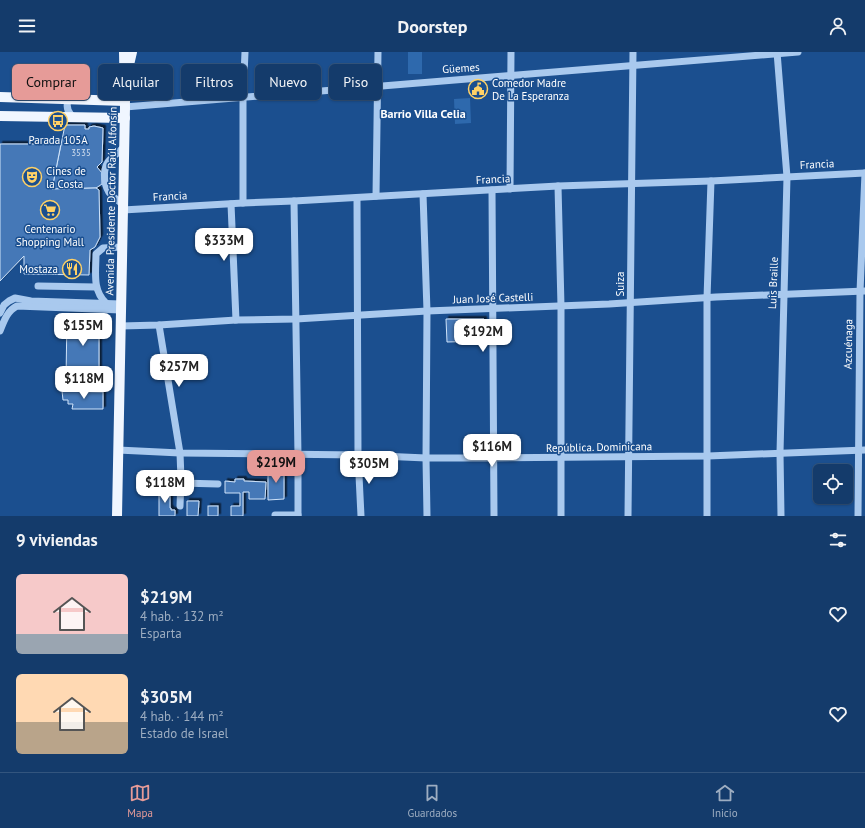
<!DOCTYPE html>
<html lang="es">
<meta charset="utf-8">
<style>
:root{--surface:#143b6b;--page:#214673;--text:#f1f3f6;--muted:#9dadc1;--line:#33557e;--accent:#e69b98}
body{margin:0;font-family:"PT Sans",sans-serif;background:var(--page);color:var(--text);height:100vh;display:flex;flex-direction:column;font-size:15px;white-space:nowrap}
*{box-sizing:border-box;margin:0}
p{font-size:13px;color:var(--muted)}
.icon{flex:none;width:22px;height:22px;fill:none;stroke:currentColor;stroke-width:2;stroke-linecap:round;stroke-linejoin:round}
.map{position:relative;height:464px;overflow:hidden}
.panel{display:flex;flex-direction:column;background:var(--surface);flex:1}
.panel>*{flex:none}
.top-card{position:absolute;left:12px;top:12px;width:400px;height:36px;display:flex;gap:8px}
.tools{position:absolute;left:813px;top:412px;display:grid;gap:8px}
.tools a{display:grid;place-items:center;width:40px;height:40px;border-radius:6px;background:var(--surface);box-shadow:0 1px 3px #0004,0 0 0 1px var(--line);font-size:20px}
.price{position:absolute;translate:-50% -34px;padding:0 9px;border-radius:8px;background:#fff;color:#222;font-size:13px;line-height:26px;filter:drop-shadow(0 1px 2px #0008)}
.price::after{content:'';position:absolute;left:50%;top:24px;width:12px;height:9px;margin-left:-6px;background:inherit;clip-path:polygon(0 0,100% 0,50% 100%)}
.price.active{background:var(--accent);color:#111}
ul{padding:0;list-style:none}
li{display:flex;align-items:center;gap:12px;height:100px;padding:0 16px}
li span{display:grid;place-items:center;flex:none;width:112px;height:80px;border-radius:6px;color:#555}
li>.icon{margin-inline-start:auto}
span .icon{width:48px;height:48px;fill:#fffc;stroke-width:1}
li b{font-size:17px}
h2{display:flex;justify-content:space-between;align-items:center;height:48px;padding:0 16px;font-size:17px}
.chip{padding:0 14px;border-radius:6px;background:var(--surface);box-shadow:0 1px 3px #0004,0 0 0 1px var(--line);font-size:14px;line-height:36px}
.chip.active{background:var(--accent);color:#111}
header{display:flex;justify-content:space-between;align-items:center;height:52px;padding:0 16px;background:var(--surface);font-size:18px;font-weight:800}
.tabs{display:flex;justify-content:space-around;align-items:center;height:56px;border-top:1px solid var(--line);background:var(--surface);font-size:11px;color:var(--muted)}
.tabs a{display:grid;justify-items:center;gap:2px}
.tabs .active{color:var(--accent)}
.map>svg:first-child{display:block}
.green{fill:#2e69ad}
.building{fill:#4478b7;stroke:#cfe3fa;filter:url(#shadow)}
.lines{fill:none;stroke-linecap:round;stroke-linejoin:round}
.minor{stroke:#a9c9ee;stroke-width:7}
.major{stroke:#f0f6ff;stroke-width:10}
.labels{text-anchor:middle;stroke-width:3;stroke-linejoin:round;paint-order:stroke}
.number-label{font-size:9px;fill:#d0dded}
.street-label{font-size:11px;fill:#fff;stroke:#1b4f8f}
.poi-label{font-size:11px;fill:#fff;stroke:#1b4f8f;text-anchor:start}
.neighbourhood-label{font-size:12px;font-weight:bold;fill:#fff;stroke:#1b4f8f}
</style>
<header><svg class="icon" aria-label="menu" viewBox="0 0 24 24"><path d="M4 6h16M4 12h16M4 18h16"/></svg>Doorstep<svg class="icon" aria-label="person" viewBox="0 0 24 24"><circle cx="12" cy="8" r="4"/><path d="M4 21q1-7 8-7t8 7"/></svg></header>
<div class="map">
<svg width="865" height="464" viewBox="0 0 865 464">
<defs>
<filter id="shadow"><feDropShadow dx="2.5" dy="-2.5" stdDeviation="0" flood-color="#0009"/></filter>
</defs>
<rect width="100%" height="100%" fill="#1b4f8f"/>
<!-- green -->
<g class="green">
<rect x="408" y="0" width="14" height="22"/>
<polygon points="470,46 471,71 455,72 454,47"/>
</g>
<!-- building -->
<g class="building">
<polygon points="65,73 85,73 85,77 89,77 89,75 94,74 103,76 102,110 97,115 102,121 102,132 96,136 52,137"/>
<polygon points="0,92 61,92 52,137 96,136 99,138 100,185 95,195 90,198 89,223 24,222 24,204 0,229"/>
<polygon points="67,264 100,264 100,275 103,275 102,282 99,282 99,327 66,327"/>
<polygon points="446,267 484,267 484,289 447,290"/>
<polygon points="62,339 103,340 103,357 72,357 73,352 68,352 68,348 63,348"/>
<polygon points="268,417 284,417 284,447 268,448"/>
<polygon points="235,427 244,427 244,429 266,430 265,447 249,447 249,440 243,440 243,464 231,464 231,454 240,454 240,441 225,441 225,429 235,430"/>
<polygon points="170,438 170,456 171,456 171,458 175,458 175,464 159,464 159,439"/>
<polygon points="187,449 199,449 198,464 187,464"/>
<rect x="208" y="454" width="10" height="10"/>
</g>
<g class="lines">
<!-- minor -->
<g class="minor">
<polyline points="777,0 787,125 780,401 781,464"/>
<path d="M68 47C66 55 68 62 75 66"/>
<polyline points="125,55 798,0"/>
<polyline points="558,134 561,254 561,464"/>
<polyline points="510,137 511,0"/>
<polyline points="492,138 494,464"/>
<polyline points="423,142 427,259 426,406 427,464"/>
<polyline points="376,144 378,0"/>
<polyline points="357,146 358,403 361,464"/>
<polyline points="294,149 298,403 298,464"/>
<polyline points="243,151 243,46 245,0"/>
<polyline points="231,152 236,268"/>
<path d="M123 153C119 149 115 146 111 143 104 135 102 119 108 110 112 105 119 100 124 95"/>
<polyline points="123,158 243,151 294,149 558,134 711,129 865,121"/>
<polyline points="38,234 96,235"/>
<path d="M106 251C92 238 96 220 96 202L103 196 122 195"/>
<polyline points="0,261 4,253 9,249 15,246 31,249 121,252"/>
<polyline points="159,273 180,401 181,427 180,454"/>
<polyline points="121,274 159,273 236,268 296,267 427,259 609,252 716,245 865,239"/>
<path d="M0 279C4 269 7 259 17 254L121 258"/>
<polyline points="118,398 180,401 358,403 426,406 493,406 708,404 865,398"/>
<polyline points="143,427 181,427"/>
<polyline points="181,431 218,432"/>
<polyline points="275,463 298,463"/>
<polyline points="628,464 633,0"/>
<polyline points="707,464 707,246 711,129"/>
<polyline points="858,464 860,240 865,121"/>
</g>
<!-- major -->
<g class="major">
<polyline points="128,17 132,0"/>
<polyline points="0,45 125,49"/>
<polyline points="0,64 125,66"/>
<polyline points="117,464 125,55 124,0"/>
</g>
</g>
<!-- icons -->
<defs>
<g id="civic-ring" transform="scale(1)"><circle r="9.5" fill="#1b4f8f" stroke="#ffd166" stroke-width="1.5"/><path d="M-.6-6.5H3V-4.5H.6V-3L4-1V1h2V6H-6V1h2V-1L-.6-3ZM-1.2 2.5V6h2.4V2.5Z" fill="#ffd166"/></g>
<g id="bus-ring" transform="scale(1)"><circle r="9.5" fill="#1b4f8f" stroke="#ffd166" stroke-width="1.5"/><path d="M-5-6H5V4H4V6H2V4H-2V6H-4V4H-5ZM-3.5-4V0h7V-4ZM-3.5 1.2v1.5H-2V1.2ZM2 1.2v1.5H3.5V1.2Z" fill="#ffd166"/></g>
<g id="theatre-ring" transform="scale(1)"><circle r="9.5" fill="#1b4f8f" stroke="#ffd166" stroke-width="1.5"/><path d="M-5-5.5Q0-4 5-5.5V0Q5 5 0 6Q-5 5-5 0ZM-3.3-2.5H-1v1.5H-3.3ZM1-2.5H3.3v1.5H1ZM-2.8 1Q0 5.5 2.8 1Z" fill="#ffd166"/></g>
<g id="supermarket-ring" transform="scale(1)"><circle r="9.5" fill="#1b4f8f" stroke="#ffd166" stroke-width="1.5"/><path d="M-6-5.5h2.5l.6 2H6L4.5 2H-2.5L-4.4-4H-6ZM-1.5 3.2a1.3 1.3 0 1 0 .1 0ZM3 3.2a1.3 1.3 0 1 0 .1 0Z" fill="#ffd166"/></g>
<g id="restaurant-ring" transform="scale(1)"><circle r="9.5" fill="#1b4f8f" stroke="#ffd166" stroke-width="1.5"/><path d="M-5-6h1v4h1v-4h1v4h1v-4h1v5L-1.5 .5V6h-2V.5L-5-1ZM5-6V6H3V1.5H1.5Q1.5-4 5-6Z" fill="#ffd166"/></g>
</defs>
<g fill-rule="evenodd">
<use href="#civic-ring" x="478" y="37"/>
<use href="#bus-ring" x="58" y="69"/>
<use href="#theatre-ring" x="32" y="125"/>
<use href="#supermarket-ring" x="50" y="158"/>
<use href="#restaurant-ring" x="72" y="217"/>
</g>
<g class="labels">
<!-- number labels -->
<g class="number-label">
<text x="81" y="104">3535</text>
</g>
<!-- street labels -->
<g class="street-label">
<text transform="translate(461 16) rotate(-4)" y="4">Güemes</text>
<text transform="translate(817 112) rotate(-3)" y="4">Francia</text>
<text transform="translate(493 127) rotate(-3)" y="4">Francia</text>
<text transform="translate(170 144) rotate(-3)" y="4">Francia</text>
<text transform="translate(111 149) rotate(-89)" y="4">Avenida Presidente Doctor Raúl Alfonsín</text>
<text transform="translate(773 231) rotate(-88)" y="4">Luis Braille</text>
<text transform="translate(620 232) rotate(-90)" y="4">Suiza</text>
<text transform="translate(493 246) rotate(-2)" y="4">Juan José Castelli</text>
<text transform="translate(848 292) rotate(-89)" y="4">Azcuénaga</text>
<text transform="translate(599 395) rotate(-1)" y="4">República. Dominicana</text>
</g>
<!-- poi labels -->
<g class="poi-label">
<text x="492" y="35">Comedor Madre<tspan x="492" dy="13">De La Esperanza</tspan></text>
<text x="58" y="92" text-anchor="middle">Parada 105A</text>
<text x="46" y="123">Cines de<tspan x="46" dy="13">la Costa</tspan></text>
<text x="50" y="181" text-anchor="middle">Centenario<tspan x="50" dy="13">Shopping Mall</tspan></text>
<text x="58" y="221" text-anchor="end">Mostaza</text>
</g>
<!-- neighbourhood labels -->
<g class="neighbourhood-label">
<text x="423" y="66">Barrio Villa Celia</text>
</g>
</g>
</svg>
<div class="tools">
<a><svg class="icon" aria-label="locate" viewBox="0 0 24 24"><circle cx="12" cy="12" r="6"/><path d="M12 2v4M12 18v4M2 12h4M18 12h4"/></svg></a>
</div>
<b class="price" style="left:224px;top:210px">$333M</b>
<b class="price" style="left:83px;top:295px">$155M</b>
<b class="price" style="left:483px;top:301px">$192M</b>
<b class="price" style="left:179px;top:336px">$257M</b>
<b class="price" style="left:84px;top:348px">$118M</b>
<b class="price" style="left:492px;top:416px">$116M</b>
<b class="price active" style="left:276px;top:432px">$219M</b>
<b class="price" style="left:369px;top:433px">$305M</b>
<b class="price" style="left:165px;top:452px">$118M</b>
<div class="top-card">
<a class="chip active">Comprar</a>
<a class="chip">Alquilar</a>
<a class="chip">Filtros</a>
<a class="chip">Nuevo</a>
<a class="chip">Piso</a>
</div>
</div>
<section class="panel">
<h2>9 viviendas<svg class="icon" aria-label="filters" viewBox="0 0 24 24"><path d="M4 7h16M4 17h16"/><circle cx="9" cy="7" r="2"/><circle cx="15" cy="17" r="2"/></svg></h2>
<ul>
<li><span style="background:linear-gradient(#f6c9c9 75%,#9aa5b1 0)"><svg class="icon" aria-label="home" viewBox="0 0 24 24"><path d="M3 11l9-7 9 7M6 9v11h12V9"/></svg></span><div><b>$219M</b><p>4 hab. · 132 m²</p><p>Esparta</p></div><svg class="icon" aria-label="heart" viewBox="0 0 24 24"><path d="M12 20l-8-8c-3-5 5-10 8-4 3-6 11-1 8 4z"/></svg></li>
<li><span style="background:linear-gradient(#ffd9b3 60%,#b9a48a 0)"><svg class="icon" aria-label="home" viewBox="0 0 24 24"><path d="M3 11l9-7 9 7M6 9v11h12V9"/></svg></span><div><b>$305M</b><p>4 hab. · 144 m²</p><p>Estado de Israel</p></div><svg class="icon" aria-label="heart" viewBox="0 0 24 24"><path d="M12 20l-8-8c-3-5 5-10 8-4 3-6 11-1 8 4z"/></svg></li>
</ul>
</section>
<nav class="tabs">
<a class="active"><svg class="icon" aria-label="map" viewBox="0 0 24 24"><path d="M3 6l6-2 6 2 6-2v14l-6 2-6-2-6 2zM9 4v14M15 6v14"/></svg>Mapa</a>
<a><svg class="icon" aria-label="saved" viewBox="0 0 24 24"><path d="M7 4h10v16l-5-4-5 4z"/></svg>Guardados</a>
<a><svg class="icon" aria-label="home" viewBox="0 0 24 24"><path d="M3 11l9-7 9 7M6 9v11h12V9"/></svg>Inicio</a>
</nav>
